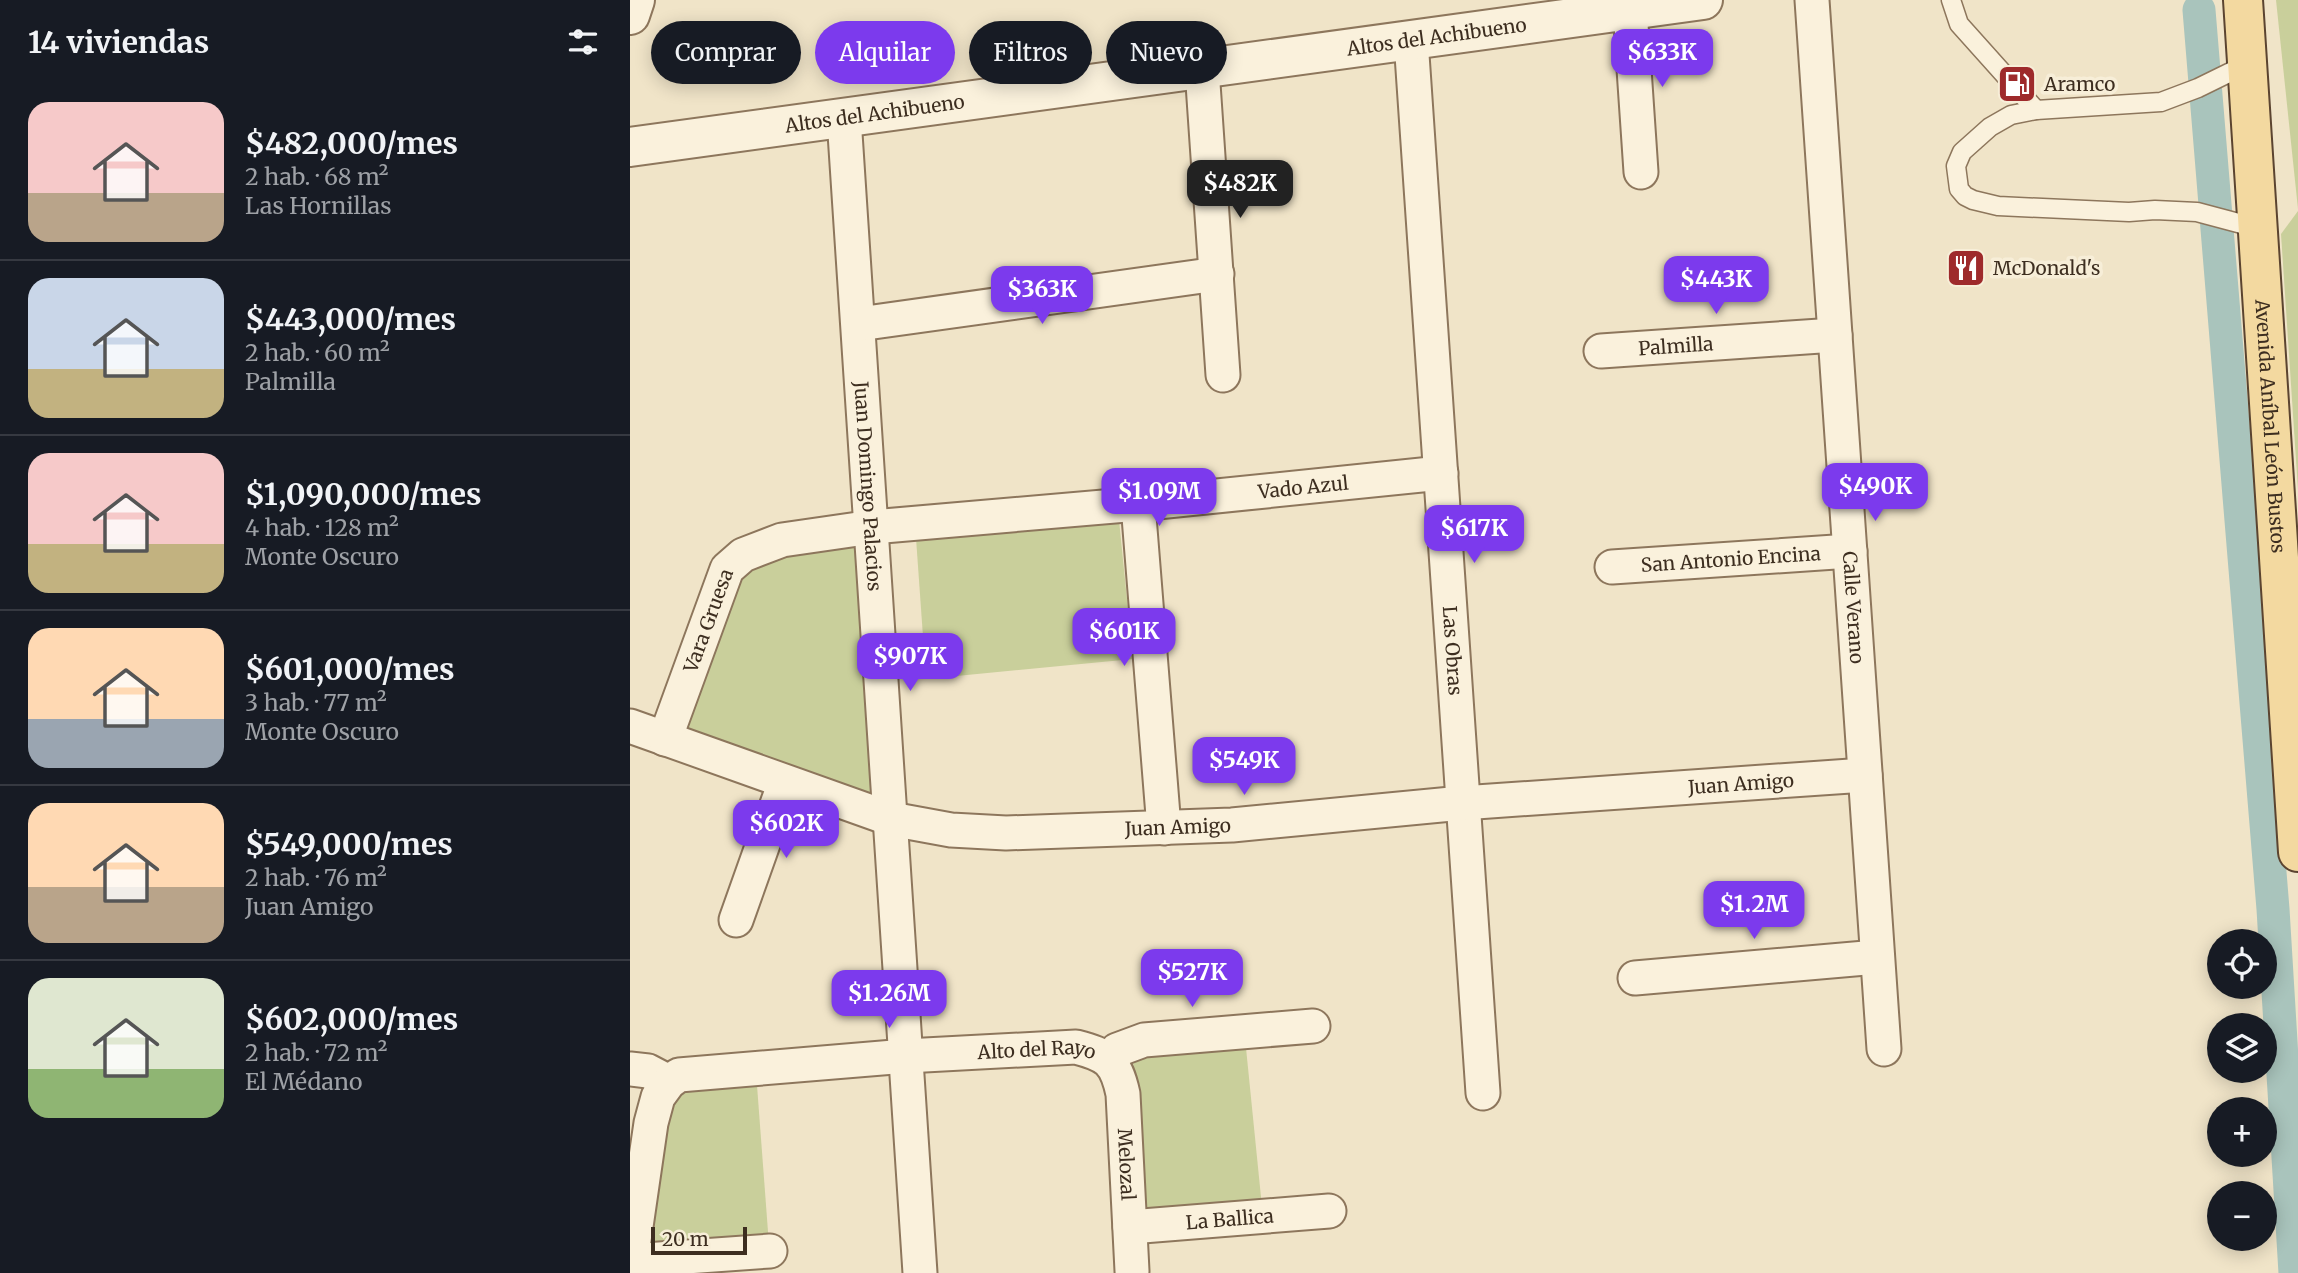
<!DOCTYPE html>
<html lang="es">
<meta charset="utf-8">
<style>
:root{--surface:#171b24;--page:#20242c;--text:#f1f3f6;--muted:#9ea1a6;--line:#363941;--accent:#7c3aed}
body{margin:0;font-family:Merriweather,serif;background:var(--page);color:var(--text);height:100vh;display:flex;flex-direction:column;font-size:26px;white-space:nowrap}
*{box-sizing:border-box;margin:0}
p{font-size:23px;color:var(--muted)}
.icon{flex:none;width:38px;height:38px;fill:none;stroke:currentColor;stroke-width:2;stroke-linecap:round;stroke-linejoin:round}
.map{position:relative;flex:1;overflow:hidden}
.details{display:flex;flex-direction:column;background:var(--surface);width:630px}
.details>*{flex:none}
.top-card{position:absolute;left:21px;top:21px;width:665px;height:63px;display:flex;gap:14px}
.controls{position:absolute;left:1577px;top:929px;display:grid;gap:14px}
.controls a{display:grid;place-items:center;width:70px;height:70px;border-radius:50%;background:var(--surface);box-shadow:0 4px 18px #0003;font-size:35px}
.scale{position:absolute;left:21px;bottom:18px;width:96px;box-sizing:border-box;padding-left:7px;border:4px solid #3d2e20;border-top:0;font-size:19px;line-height:24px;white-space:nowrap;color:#3d2e20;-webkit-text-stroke:5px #f7eed8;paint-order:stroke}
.price{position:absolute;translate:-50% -60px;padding:0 16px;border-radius:14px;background:var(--accent);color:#fff;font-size:23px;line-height:46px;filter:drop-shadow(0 2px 4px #0008)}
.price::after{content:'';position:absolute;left:50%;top:42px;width:21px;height:16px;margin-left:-10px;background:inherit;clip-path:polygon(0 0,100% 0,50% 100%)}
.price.on{background:#222;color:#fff}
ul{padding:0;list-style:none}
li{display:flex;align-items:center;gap:21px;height:175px;padding:0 28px}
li+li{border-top:2px solid var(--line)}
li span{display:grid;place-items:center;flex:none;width:196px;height:140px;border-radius:21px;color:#555}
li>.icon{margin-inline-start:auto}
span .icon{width:84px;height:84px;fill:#fffc;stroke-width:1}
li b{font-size:30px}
h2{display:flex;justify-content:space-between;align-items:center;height:84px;padding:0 28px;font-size:30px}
.pill{padding:0 24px;border-radius:32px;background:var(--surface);box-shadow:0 4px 18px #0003;font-size:24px;line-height:63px}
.pill.on{background:var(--accent);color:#fff}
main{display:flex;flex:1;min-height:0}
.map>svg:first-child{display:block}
.green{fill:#c9cf9b}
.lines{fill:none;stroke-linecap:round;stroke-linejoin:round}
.canal{stroke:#a9c4bc;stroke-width:33}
.service-casing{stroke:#8d765c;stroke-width:21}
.minor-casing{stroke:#8d765c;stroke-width:37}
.tertiary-casing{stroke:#8d765c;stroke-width:42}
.primary-casing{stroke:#5b4430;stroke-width:42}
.service{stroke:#faf1dc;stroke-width:18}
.minor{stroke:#faf1dc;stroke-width:33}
.tertiary{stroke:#faf1dc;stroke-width:38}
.primary{stroke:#f3d9a0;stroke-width:38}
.labels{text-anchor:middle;stroke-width:7;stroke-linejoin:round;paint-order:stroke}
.street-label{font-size:19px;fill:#3d2e20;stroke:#f7eed8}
.poi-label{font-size:19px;fill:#3d2e20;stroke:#f7eed8;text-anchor:start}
</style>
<main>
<section class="details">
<h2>14 viviendas<svg class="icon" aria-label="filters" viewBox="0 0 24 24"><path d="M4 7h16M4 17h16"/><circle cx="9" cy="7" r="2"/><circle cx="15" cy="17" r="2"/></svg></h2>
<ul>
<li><span style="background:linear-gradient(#f6c9c9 65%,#b9a48a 0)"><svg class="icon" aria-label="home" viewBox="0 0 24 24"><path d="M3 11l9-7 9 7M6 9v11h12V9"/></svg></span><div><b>$482,000/mes</b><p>2 hab. · 68 m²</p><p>Las Hornillas</p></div></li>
<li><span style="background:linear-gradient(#c9d6e8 65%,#c2b280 0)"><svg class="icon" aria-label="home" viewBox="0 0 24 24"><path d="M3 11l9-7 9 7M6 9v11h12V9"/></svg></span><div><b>$443,000/mes</b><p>2 hab. · 60 m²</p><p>Palmilla</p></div></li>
<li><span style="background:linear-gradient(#f6c9c9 65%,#c2b280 0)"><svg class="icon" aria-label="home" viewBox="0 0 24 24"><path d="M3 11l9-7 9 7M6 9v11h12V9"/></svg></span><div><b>$1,090,000/mes</b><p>4 hab. · 128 m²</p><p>Monte Oscuro</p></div></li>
<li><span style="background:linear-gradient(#ffd9b3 65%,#9aa5b1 0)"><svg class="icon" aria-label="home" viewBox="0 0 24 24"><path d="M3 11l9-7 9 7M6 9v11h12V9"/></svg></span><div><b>$601,000/mes</b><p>3 hab. · 77 m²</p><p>Monte Oscuro</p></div></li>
<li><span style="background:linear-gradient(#ffd9b3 60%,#b9a48a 0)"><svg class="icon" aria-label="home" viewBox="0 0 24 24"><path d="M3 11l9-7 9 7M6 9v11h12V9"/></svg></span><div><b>$549,000/mes</b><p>2 hab. · 76 m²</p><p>Juan Amigo</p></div></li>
<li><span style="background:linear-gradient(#dfe7d0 65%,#8fb573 0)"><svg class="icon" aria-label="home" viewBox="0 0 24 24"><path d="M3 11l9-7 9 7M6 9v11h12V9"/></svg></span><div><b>$602,000/mes</b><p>2 hab. · 72 m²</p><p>El Médano</p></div></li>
</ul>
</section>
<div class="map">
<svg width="1668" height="1273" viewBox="0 0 1668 1273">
<rect width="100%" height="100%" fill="#f0e4c8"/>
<!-- green -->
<g class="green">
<polygon points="1646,0 1668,0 1668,209"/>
<polygon points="1668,211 1668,490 1651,234"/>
<polygon points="489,520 503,659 296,679 286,538"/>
<polygon points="234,537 253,806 52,731 112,573 148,556"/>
<polygon points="615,1038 632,1207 512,1213 503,1061 524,1048"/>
<polygon points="126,1072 139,1245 8,1254 42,1089"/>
</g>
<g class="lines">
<!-- canal -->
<polyline class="canal" points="1569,10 1643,909 1665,1273"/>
<!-- service casing -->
<g class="service-casing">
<g id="service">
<polyline points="1321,0 1329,24 1406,110"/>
<polyline points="1617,64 1568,88 1531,102 1406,110 1381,115 1360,127 1332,152 1326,166 1329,189 1335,196 1343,200 1368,206 1499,212 1525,210 1567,212 1627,228"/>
</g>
</g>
<!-- minor casing -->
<g class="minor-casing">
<g id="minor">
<path id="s1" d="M1182 0 1254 1049"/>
<polyline points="1000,10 1011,172"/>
<path id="s2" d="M781 40 853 1093"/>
<polyline points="572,69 593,375"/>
<path id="s3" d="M214 118 290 1273"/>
<polyline points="229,324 587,274"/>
<path id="s4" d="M971 351 1205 335"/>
<polyline points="508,504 534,828"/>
<path id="s5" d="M982 567 1220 551"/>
<path id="s6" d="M0 726 261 819 321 830 376 833 602 825 832 803 1235 775"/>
<path id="s7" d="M35 739 97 569 113 555 152 540 242 527 508 504 811 473"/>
<polyline points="106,920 155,782"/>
<polyline points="1005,978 1247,957"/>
<polyline points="480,1061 487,1050 514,1040 683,1026"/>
<polyline points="0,1069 18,1071 39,1082"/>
<path id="s8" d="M500 1227 699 1211"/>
<polyline points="0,1261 140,1251"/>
<path id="s9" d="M1 1261 21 1123 28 1097 39 1082 49 1075 276 1056 446 1047C477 1055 486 1061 493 1094L502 1271"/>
</g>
</g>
<!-- tertiary casing -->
<g class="tertiary-casing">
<g id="tertiary">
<polyline points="0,15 5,0"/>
<path id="s10" d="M0 147 1073 0"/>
</g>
</g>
<!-- primary casing -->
<g class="primary-casing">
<g id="primary">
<path id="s11" d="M1613 0 1668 852"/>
</g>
</g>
<!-- service -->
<use href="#service" class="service"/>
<!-- minor -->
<use href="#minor" class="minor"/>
<!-- tertiary -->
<use href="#tertiary" class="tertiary"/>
<!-- primary -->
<use href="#primary" class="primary"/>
</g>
<!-- icons -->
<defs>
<g id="fuel-square" transform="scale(2.0125)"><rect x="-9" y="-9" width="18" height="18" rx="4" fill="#9e2a2b" stroke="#f7eed8"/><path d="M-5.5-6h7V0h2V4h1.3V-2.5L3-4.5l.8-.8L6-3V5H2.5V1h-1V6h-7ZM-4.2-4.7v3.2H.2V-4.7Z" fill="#fff"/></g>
<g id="restaurant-square" transform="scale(2.0125)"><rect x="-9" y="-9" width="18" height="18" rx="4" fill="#9e2a2b" stroke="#f7eed8"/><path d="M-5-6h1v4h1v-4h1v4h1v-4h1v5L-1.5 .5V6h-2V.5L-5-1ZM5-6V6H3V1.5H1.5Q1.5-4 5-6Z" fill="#fff"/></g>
</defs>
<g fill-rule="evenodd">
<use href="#fuel-square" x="1387" y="84"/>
<use href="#restaurant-square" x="1336" y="268"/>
</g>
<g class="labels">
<!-- street labels -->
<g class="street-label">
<text dy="7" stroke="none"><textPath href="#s10" startOffset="814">Altos del Achibueno</textPath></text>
<text dy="7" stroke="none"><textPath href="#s10" startOffset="247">Altos del Achibueno</textPath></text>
<text dy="7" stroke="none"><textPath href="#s4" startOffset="75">Palmilla</textPath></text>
<text dy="7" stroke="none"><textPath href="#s11" startOffset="427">Avenida Aníbal León Bustos</textPath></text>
<text dy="7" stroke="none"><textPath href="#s3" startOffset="369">Juan Domingo Palacios</textPath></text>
<text dy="7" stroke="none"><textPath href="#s7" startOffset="768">Vado Azul</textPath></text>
<text dy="7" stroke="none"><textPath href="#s5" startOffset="119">San Antonio Encina</textPath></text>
<text dy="7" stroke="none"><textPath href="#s1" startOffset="609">Calle Verano</textPath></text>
<text dy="7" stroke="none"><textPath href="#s7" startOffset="126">Vara Gruesa</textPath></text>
<text dy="7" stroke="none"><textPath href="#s2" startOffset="612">Las Obras</textPath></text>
<text dy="7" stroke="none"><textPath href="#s6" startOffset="1130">Juan Amigo</textPath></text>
<text dy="7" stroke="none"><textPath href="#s6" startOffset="565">Juan Amigo</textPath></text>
<text dy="7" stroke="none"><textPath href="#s9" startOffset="556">Alto del Rayo</textPath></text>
<text dy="7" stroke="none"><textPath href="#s9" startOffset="738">Melozal</textPath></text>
<text dy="7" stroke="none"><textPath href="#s8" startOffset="100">La Ballica</textPath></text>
</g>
<!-- poi labels -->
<g class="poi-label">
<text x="1414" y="91">Aramco</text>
<text x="1363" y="275">McDonald's</text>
</g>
</g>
</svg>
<div class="controls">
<a><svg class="icon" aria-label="locate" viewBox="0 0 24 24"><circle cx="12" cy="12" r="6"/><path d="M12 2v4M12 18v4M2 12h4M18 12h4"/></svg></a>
<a><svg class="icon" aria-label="layers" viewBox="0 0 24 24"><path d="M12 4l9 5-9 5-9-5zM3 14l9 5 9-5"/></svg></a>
<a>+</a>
<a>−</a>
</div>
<div class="scale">20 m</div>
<b class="price" style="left:1032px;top:89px">$633K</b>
<b class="price on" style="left:610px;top:220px">$482K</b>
<b class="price" style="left:1086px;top:316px">$443K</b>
<b class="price" style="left:412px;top:326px">$363K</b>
<b class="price" style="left:1245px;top:523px">$490K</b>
<b class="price" style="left:529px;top:528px">$1.09M</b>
<b class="price" style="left:844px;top:565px">$617K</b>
<b class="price" style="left:494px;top:668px">$601K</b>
<b class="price" style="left:280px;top:693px">$907K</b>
<b class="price" style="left:614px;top:797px">$549K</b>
<b class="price" style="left:156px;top:860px">$602K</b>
<b class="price" style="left:1124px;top:941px">$1.2M</b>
<b class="price" style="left:562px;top:1009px">$527K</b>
<b class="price" style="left:259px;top:1030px">$1.26M</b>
<div class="top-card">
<a class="pill">Comprar</a>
<a class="pill on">Alquilar</a>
<a class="pill">Filtros</a>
<a class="pill">Nuevo</a>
</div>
</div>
</main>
